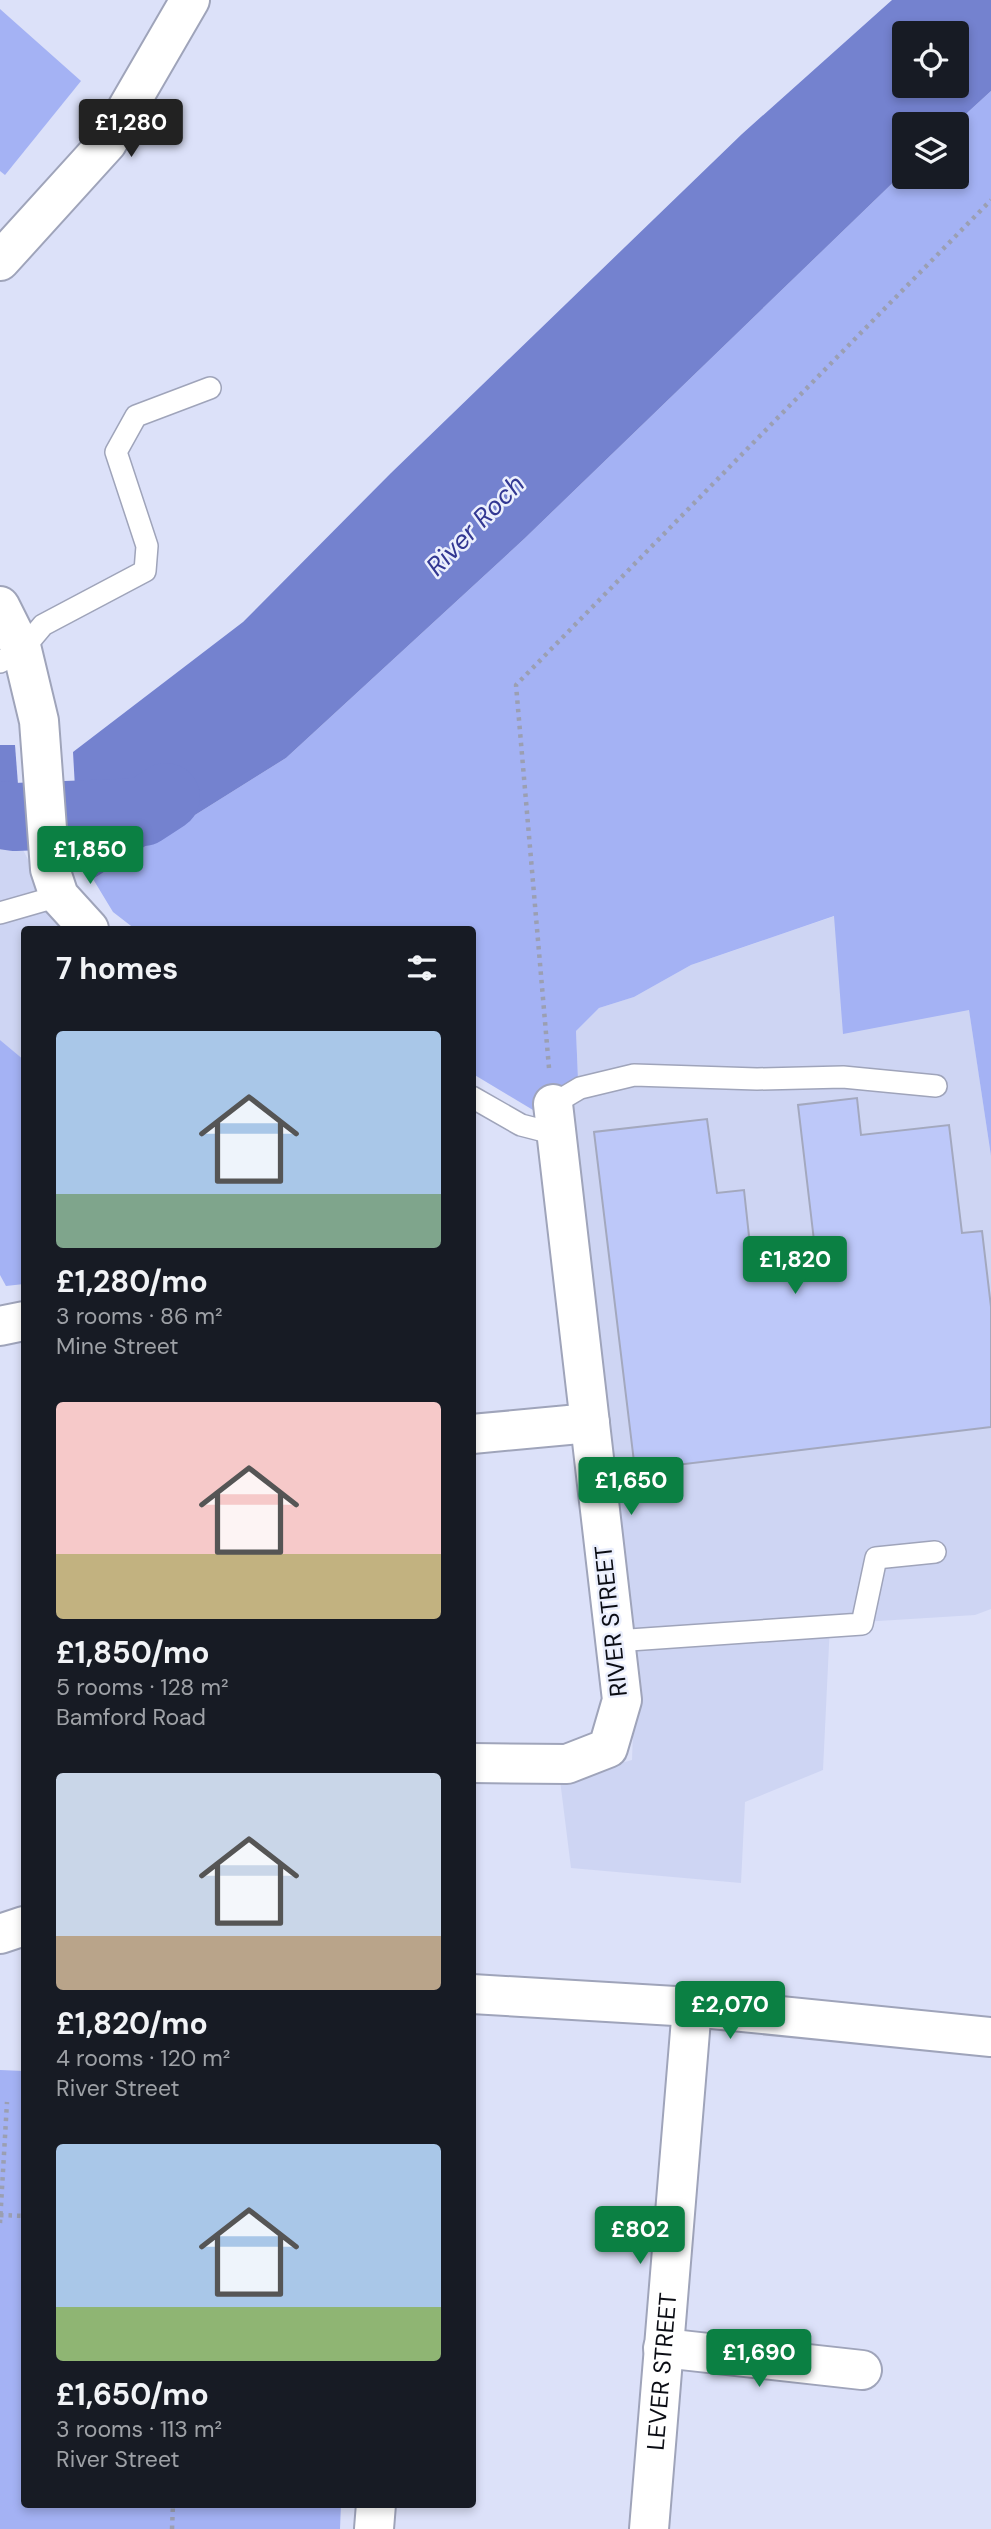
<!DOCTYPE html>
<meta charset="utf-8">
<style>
:root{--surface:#171b24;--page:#242831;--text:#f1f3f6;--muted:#9ea1a6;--accent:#0b8043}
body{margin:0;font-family:"DM Sans",sans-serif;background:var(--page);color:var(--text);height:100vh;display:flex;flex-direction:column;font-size:26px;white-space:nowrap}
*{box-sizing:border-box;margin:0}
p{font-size:23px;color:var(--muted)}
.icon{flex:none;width:38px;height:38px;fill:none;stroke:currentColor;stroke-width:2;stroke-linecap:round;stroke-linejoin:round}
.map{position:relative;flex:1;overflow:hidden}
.details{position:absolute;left:21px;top:926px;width:455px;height:1582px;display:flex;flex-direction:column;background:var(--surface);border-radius:7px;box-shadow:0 4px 10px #0003}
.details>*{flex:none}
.fabs{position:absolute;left:892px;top:21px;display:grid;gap:14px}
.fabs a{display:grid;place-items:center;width:77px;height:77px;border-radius:7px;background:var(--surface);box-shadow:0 4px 10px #0003;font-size:35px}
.price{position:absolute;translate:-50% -60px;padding:0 16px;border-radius:7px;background:var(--accent);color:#fff;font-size:23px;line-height:46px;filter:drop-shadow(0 2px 4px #0008)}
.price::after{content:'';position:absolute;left:50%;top:42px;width:21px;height:16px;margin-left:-10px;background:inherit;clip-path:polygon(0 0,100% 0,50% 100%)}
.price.on{background:#222;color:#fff}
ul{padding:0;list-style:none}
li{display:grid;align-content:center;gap:14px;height:371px;padding:0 35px}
li span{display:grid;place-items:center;height:217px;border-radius:7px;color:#555}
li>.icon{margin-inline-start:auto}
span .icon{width:126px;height:126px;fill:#fffc;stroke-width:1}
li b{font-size:30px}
h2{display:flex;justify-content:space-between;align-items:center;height:84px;padding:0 35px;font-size:30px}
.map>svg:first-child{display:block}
.built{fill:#ced5f3}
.green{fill:#a4b2f4}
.water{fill:#7482cf;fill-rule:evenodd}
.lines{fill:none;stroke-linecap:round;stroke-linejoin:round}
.river{stroke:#7482cf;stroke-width:68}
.building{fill:#bdc8f9;stroke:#a3a8be;stroke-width:2}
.service-casing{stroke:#9fa4ba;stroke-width:24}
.minor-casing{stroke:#9fa4ba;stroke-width:42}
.tertiary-casing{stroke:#9fa4ba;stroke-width:42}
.path{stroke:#9b9fb2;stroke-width:4.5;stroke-dasharray:3.5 5;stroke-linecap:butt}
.service{stroke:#fff;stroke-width:21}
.minor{stroke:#fff;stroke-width:38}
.tertiary{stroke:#fff;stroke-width:38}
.labels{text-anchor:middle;stroke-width:5;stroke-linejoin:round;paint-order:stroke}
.street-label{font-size:24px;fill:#0b0d14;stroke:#ebeffd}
.water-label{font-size:26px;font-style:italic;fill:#323792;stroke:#ebeffd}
</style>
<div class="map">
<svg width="991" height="2529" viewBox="0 0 991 2529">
<rect width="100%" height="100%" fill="#dce1f9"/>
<!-- built -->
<g class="built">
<polygon points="0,847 23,850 65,929 24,929 24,1060 0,1040"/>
<polygon points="835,916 969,1009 991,1156 991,1609 975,1615 830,1624 823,1770 745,1802 741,1883 571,1868 560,1780 632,1760 634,1704 612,1441 548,1091 578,1078 576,1031 599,1008 634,997 691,965"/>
</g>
<!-- green -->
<g class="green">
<polygon points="0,9 81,81 5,175 0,171"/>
<polygon points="991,91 991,1156 969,1010 843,1034 834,916 691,965 634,997 599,1008 576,1031 578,1079 548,1091 533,1110 473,1074 472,929 135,929 113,912 93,879 286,758 524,539 905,171 905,177 957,177 957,124 955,124"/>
<polygon points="0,1040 24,1060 24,1284 6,1286 0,1275"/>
<polygon points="0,2070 24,2071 24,2504 341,2504 340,2529 0,2529"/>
</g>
<!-- water -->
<g class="water">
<path d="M892 0H991V91L955 124H905V171L524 539 286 758 93 879 78 842 73 752 243 622 391 473 742 134ZM905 33H957V86H905Z"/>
<polygon points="0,745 15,745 23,850 0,847"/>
</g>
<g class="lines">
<!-- river -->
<polyline class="river" points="0,815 15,817 143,812 166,797"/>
</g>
<!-- building -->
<polygon class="building" points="857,1098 861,1135 949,1125 962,1233 982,1231 991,1307 991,1427 635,1470 594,1132 707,1119 717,1193 744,1190 753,1273 817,1266 798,1105"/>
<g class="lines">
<!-- service casing -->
<g class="service-casing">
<g id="service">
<polyline points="0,662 22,650 43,625 145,571 147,546 116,452 136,416 210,388"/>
<polyline points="0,913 59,896"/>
<polyline points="472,1097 521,1125 556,1134"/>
<polyline points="553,1104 580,1088 634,1075 757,1079 843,1077 936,1086"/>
<polyline points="615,1641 862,1624 876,1558 935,1552"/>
</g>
</g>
<!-- minor casing -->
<g class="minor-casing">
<g id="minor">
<polyline points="0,261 107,143 190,0"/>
<polyline points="0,1326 24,1321"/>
<polyline points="472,1434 590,1423"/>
<polyline points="472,1763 567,1764 608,1748 622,1700 553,1104"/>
<polyline points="0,1934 24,1926"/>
<polyline points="472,1994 692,2007 991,2037"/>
<polyline points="663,2348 862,2370"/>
<path id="s1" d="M649 2529 692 2007"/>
</g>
</g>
<!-- tertiary casing -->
<g class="tertiary-casing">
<g id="tertiary">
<polyline points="0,606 22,650 39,721 50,869 59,896 89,929"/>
<polyline points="374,2529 376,2504"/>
</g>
</g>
<!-- path -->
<g class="path">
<polyline points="549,1068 516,685 991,200"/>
<polyline points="0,2215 24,2216"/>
<polyline points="0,2223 7,2102"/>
<polyline points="172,2529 173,2504"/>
</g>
<!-- service -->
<use href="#service" class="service"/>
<!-- minor -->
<use href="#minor" class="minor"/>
<!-- tertiary -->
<use href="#tertiary" class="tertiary"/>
</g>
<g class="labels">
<!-- street labels -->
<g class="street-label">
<text transform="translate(611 1621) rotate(-96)" y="8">RIVER STREET</text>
<text dy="8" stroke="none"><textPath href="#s1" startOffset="158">LEVER STREET</textPath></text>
</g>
<!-- water labels -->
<g class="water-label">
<text transform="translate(475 525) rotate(-46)" y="9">River Roch</text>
</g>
</g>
</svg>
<div class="fabs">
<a><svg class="icon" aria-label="locate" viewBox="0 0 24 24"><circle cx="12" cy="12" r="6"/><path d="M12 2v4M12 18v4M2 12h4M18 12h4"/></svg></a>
<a><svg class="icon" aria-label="layers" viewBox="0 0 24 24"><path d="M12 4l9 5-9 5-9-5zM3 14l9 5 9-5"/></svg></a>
</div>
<b class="price on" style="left:131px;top:159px">£1,280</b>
<b class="price" style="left:90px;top:886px">£1,850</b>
<b class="price" style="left:795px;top:1296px">£1,820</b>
<b class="price" style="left:631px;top:1517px">£1,650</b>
<b class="price" style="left:730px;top:2041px">£2,070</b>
<b class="price" style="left:640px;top:2266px">£802</b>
<b class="price" style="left:759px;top:2389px">£1,690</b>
<section class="details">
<h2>7 homes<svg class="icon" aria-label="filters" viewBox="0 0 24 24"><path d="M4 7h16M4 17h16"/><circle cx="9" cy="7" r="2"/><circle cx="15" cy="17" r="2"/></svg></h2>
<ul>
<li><span style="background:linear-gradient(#a9c7e8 75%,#7fa58c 0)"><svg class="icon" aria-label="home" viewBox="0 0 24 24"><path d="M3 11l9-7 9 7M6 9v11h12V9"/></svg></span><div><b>£1,280/mo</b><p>3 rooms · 86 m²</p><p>Mine Street</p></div></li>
<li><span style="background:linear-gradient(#f6c9c9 70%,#c2b280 0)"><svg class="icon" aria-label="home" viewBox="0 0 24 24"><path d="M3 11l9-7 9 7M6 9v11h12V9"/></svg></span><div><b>£1,850/mo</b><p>5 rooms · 128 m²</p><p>Bamford Road</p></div></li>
<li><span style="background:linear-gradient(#c9d6e8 75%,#b9a48a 0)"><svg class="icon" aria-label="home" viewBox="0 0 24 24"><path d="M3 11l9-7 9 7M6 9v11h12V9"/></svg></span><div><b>£1,820/mo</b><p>4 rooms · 120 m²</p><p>River Street</p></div></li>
<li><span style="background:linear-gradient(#a9c7e8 75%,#8fb573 0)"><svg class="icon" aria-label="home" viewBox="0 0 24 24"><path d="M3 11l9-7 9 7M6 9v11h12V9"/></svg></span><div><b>£1,650/mo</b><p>3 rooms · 113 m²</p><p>River Street</p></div></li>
</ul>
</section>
</div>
